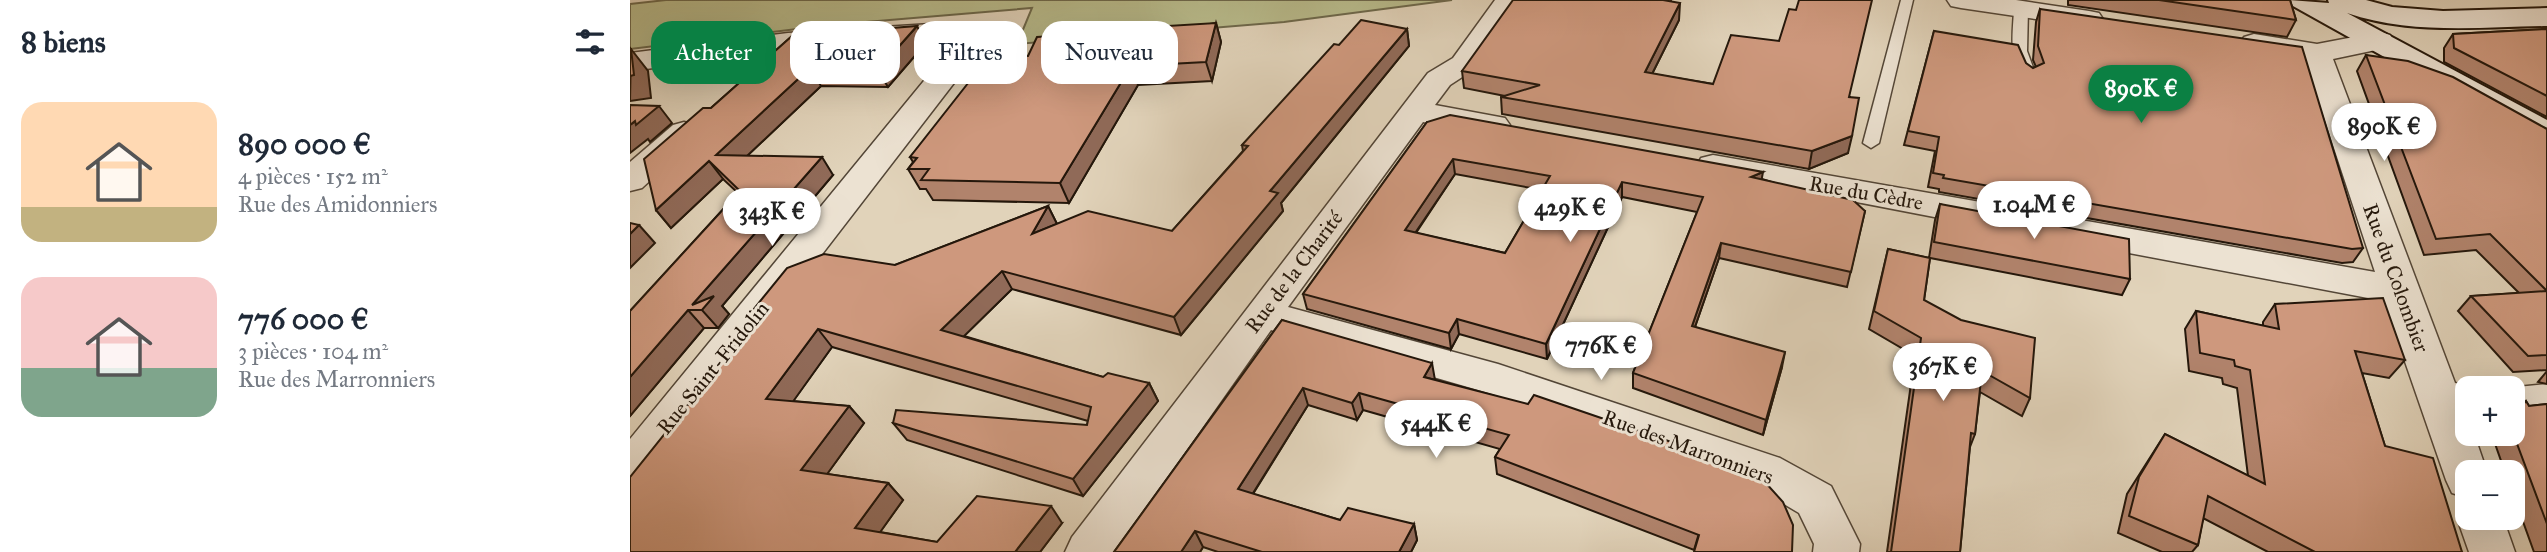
<!DOCTYPE html>
<html lang="fr">
<meta charset="utf-8">
<style>
:root{--surface:#fff;--page:#f2f2f3;--text:#1f2937;--muted:#747a83;--accent:#0b8043}
body{margin:0;font-family:"IM FELL Great Primer",serif;background:var(--page);color:var(--text);height:100vh;display:flex;flex-direction:column;font-size:26px;white-space:nowrap}
*{box-sizing:border-box;margin:0}
p{font-size:23px;color:var(--muted)}
.icon{flex:none;width:38px;height:38px;fill:none;stroke:currentColor;stroke-width:2;stroke-linecap:round;stroke-linejoin:round}
.map{position:relative;flex:1;overflow:hidden}
.sheet{display:flex;flex-direction:column;background:var(--surface);width:630px}
.sheet>*{flex:none}
.hud{position:absolute;left:21px;top:21px;width:665px;height:63px;display:flex;gap:14px}
.fabs{position:absolute;left:1825px;top:376px;display:grid;gap:14px}
.fabs a{display:grid;place-items:center;width:70px;height:70px;border-radius:14px;background:var(--surface);box-shadow:0 7px 28px #0002;font-size:35px}
.price{position:absolute;translate:-50% -60px;padding:0 16px;border-radius:24px;background:#fff;color:#222;font-size:23px;line-height:46px;filter:drop-shadow(0 2px 4px #0008)}
.price::after{content:'';position:absolute;left:50%;top:42px;width:21px;height:16px;margin-left:-10px;background:inherit;clip-path:polygon(0 0,100% 0,50% 100%)}
.price.on{background:var(--accent);color:#fff}
ul{padding:0;list-style:none}
li{display:flex;align-items:center;gap:21px;height:175px;padding:0 21px}
li span{display:grid;place-items:center;flex:none;width:196px;height:140px;border-radius:21px;color:#555}
li>.icon{margin-inline-start:auto}
span .icon{width:84px;height:84px;fill:#fffc;stroke-width:1}
li b{font-size:30px}
h2{display:flex;justify-content:space-between;align-items:center;height:84px;padding:0 21px;font-size:30px}
.pill{padding:0 24px;border-radius:21px;background:var(--surface);box-shadow:0 7px 28px #0002;font-size:24px;line-height:63px}
.pill.on{background:var(--accent);color:#fff}
main{display:flex;flex:1;min-height:0}
.map>svg:first-child{display:block}
.green{fill:#b8bb8c;stroke:#6e694c;stroke-width:2}
.lines{fill:none;stroke-linecap:round;stroke-linejoin:round}
.service-casing{stroke:#534637;stroke-width:3}
.minor-casing{stroke:#534637;stroke-width:3}
.secondary-casing{stroke:#24170b;stroke-width:4}
.service{fill:#ece2d2;fill-rule:evenodd}
.minor{fill:#ece2d2;fill-rule:evenodd}
.secondary{fill:#ece2d2;fill-rule:evenodd}
.wall{fill:#b1836c;stroke:#24170b;stroke-width:2;fill-rule:evenodd}
.shaded-wall{fill:#906a58;stroke:#24170b;stroke-width:2}
.building{fill:#ce987d;stroke:#24170b;stroke-width:2;fill-rule:evenodd}
.labels{text-anchor:middle;stroke-width:6;stroke-linejoin:round;paint-order:stroke}
.street-label{font-size:21px;fill:#24170b;stroke:#ece2d2}
</style>
<main>
<section class="sheet">
<h2>8 biens<svg class="icon" aria-label="filters" viewBox="0 0 24 24"><path d="M4 7h16M4 17h16"/><circle cx="9" cy="7" r="2"/><circle cx="15" cy="17" r="2"/></svg></h2>
<ul>
<li><span style="background:linear-gradient(#ffd9b3 75%,#c2b280 0)"><svg class="icon" aria-label="home" viewBox="0 0 24 24"><path d="M3 11l9-7 9 7M6 9v11h12V9"/></svg></span><div><b>890 000 €</b><p>4 pièces · 152 m²</p><p>Rue des Amidonniers</p></div></li>
<li><span style="background:linear-gradient(#f6c9c9 65%,#7fa58c 0)"><svg class="icon" aria-label="home" viewBox="0 0 24 24"><path d="M3 11l9-7 9 7M6 9v11h12V9"/></svg></span><div><b>776 000 €</b><p>3 pièces · 104 m²</p><p>Rue des Marronniers</p></div></li>
</ul>
</section>
<div class="map">
<svg width="1917" height="552" viewBox="0 0 1917 552">
<rect width="100%" height="100%" fill="#e1d3ba"/>
<filter id="stains"><feTurbulence type="fractalNoise" baseFrequency=".00286" numOctaves="4"/><feColorMatrix values="0 0 0 0 .2 0 0 0 0 .09 0 0 0 0 .02 0 0 0 .5 -.17"/></filter>
<radialGradient id="worn" r=".72"><stop offset=".6" stop-color="#630" stop-opacity="0"/><stop offset="1" stop-color="#630" stop-opacity=".3"/></radialGradient>
<!-- green -->
<polygon class="green" points="36,0 822,0 654,22 387,44 402,8 200,25 0,49 0,4"/>
<g class="lines">
<!-- service casing -->
<g class="service-casing">
<g id="service">
<polygon points="1271,0 1283,0 1249,143 1241,148 1233,143"/>
<path d="M1391 4 1398 8 1397 51 1404 70 1397 74C1376 67 1384 25 1384 8Z"/>
</g>
</g>
<!-- minor casing -->
<g class="minor-casing">
<g id="minor">
<polygon points="865,0 893,0 843,70 820,85 805,105 875,118 880,125 875,132 864,135 793,122 658,307 868,364 1150,458 1201,486 1230,544 1229,552 1183,552 1184,544 1169,513 1120,484 862,394 641,330 485,552 435,552 442,537 798,73 823,58"/>
<polygon points="1317,0 1386,0 1459,11 1469,13 1473,19 1469,25 1459,27 1331,8 1321,6"/>
<polygon points="317,23 344,27 354,44 15,484 0,489 0,439 325,43 317,39 158,51 0,71 0,53 158,33"/>
<polygon points="1750,32 1760,35 1764,41 1760,47 1703,59 1825,383 1850,388 1838,388 1838,434 1844,434 1857,472 1838,472 1838,498 1822,493 1816,480 1754,301 1451,244 1439,240 1433,232 1439,224 1451,220 1745,272 1675,60 1614,49 1610,43 1614,37 1624,34 1687,44"/>
<polygon points="54,122 65,125 70,132 65,139 12,188 0,191 0,162 43,125"/>
<polygon points="1083,155 1356,203 1368,207 1373,215 1368,223 1356,227 1071,172 1067,165 1071,158"/>
<polygon points="1917,384 1917,416 1883,419 1883,388 1877,388"/>
<polygon points="1838,503 1838,518 1873,518 1885,552 1839,552 1827,518"/>
</g>
</g>
<!-- secondary casing -->
<g class="secondary-casing">
<path id="secondary" d="M1659 0 1699 3 1698 0H1736L1762 7 1813 11 1917 8V26C1851 27 1781 35 1717 13L1917 120V144L1905 141 1663 6Z"/>
</g>
<!-- service -->
<use href="#service" class="service"/>
<!-- minor -->
<use href="#minor" class="minor"/>
<!-- secondary -->
<use href="#secondary" class="secondary"/>
</g>
<!-- wall -->
<g class="wall">
<polygon points="1438,0 1660,0 1666,20 1657,37 1438,5"/>
<polygon points="1041,1 1049,20 1022,74 1083,84 1220,97 1218,153 1179,169 872,114 871,97 875,96 834,88 832,71"/>
<polygon points="1410,9 1733,248 1723,262 1712,263 1309,192 1309,189 1298,187 1305,151 1274,145 1304,31 1403,68 1406,67 1403,60 1406,22"/>
<polygon points="586,23 591,42 582,81 508,85 439,203 303,200 296,189 290,189 278,169 283,162 280,157 351,74 398,56"/>
<polygon points="777,29 779,46 651,203 653,211 551,335 382,289 334,336 473,377 519,383 528,401 453,496 277,440 263,423 457,425 458,421 202,347 163,401 219,406 234,423 197,474 258,483 273,500 250,532 307,542 432,523 410,552 0,552 129,317 123,310 265,265 418,206 427,224 542,231 613,151 612,145 709,45"/>
<polygon points="1917,29 1917,117 1814,62 1814,48 1823,34"/>
<polygon points="162,36 296,43 258,87 191,86 117,156 203,175 92,306 99,314 88,328 74,328 0,416 0,311 108,193 93,179 41,228 26,210 81,108"/>
<polygon points="1736,55 1917,129 1917,370 1883,372 1828,311 1841,296 1889,293 1846,250 1794,255 1727,71"/>
<path d="M797 122 1132 179 1235 211 1217 287 1089 258 1065 327 1152 367 1133 435 1003 388V373L1067 212 992 197 917 359 829 334 821 349 677 309 673 294ZM825 174 912 190 875 253 786 233Z"/>
<polygon points="1310,204 1500,279 1492,295 1300,258 1294,300 1400,398 1392,416 1350,392 1345,434 1340,447 1330,552 1257,552 1285,356 1239,329 1258,249 1299,258 1305,220"/>
<polygon points="1645,304 1775,360 1759,378 1732,373 1755,446 1832,552 1638,552 1573,518 1568,545 1562,552 1532,552 1488,533 1497,494 1535,434 1618,476 1607,388 1593,384 1592,378 1559,371 1555,329 1566,311 1633,326 1633,322"/>
<polygon points="652,320 805,380 1091,459 1064,550 867,474 865,457 870,449 733,410 727,420 678,405 623,494 710,520 784,524 787,540 781,552 588,552 573,547 570,552 484,552"/>
<polygon points="1917,371 1917,384 1908,382"/>
<polygon points="1896,401 1899,406 1917,404 1917,552 1904,552 1883,494 1883,472 1875,472 1863,438 1867,434 1883,434 1883,414"/>
</g>
<!-- shaded-wall -->
<g class="shaded-wall">
<polygon points="1050,3 1049,20 1014,90 1015,72"/>
<polygon points="586,23 591,42 582,81 576,62"/>
<polygon points="287,26 296,43 258,87 248,70"/>
<polygon points="777,29 779,46 651,203 653,211 551,335 544,317 640,191"/>
<polygon points="1,49 18,71 21,98 0,101"/>
<polygon points="501,66 508,85 439,203 430,183"/>
<polygon points="180,68 191,86 99,173 86,155"/>
<polygon points="29,106 42,123 20,142 18,139 0,153 0,125"/>
<polygon points="1222,136 1218,153 1179,169 1182,151"/>
<polygon points="192,157 203,175 92,306 99,314 88,328 72,310 62,305"/>
<polygon points="823,159 825,174 777,245 775,230"/>
<polygon points="79,161 93,179 41,228 26,210"/>
<polygon points="1133,172 1130,188 1121,177"/>
<polygon points="992,182 992,197 917,359 916,344"/>
<polygon points="418,206 427,224 402,234"/>
<polygon points="9,225 25,243 0,268 0,234"/>
<polygon points="1091,243 1089,258 1060,341 1062,326"/>
<polygon points="372,271 382,289 322,348 311,330"/>
<polygon points="58,310 74,328 0,416 0,377"/>
<polygon points="827,319 829,334 821,349 819,333"/>
<polygon points="188,329 202,347 152,417 136,399"/>
<polygon points="1155,352 1152,367 1133,435 1136,420"/>
<polygon points="802,363 805,380 794,377"/>
<polygon points="519,383 528,401 453,496 443,479"/>
<polygon points="673,388 678,405 615,506 608,489"/>
<polygon points="729,393 733,410 727,420 722,403"/>
<polygon points="219,406 234,423 187,488 171,470"/>
<polygon points="258,483 273,500 241,545 225,528"/>
<polygon points="421,506 432,523 410,552 385,552"/>
<polygon points="784,524 787,540 781,552 769,552"/>
<polygon points="565,531 573,547 570,552 551,552"/>
</g>
<!-- building -->
<g class="building">
<polygon points="883,0 1033,0 1050,3 1015,72 1083,84 1101,35 1149,41 1159,9 1166,10 1169,0 1242,0 1219,97 1229,98 1222,136 1182,151 871,97 910,85 832,71"/>
<polygon points="1529,0 1660,0 1666,20"/>
<polygon points="1410,9 1672,47 1733,248 1722,249 1313,178 1314,175 1303,173 1309,137 1278,131 1304,31 1388,45 1396,63 1403,68 1414,63 1408,46"/>
<polygon points="731,20 777,29 640,191 648,193 544,317 372,271 311,330 473,377 478,373 519,383 443,479 263,423 266,410 457,425 461,407 188,329 136,399 219,406 171,470 258,483 225,528 307,542 347,496 421,506 385,552 0,552 0,477 134,310 123,310 157,268 194,254 265,265 418,206 402,234 458,211 542,231 618,146 612,145 704,44 709,45"/>
<polygon points="586,23 576,62 501,66 430,183 291,180 299,169 278,169 287,158 280,157 346,73 351,74 365,56 398,56 407,37 439,35 440,32"/>
<polygon points="287,26 248,70 180,68 86,155 192,157 62,305 84,296 72,310 58,310 0,377 0,311 110,191 79,161 26,210 14,159 73,108 81,108 162,36"/>
<polygon points="1917,29 1917,96 1824,48 1823,34"/>
<polygon points="0,49 1,49 4,75 0,76"/>
<polygon points="1736,55 1778,61 1823,77 1917,129 1917,291 1860,234 1806,239"/>
<polygon points="0,105 29,106 6,125 5,121 0,125"/>
<path d="M820 115 1133 172 1121 177 1223 200 1235 211 1221 272 1091 243 1062 326 1155 352 1136 420 1003 373 1073 197 992 182 916 344 827 319 819 333 673 294 797 122ZM823 159 920 176 875 253 775 230Z"/>
<polygon points="1310,204 1499,239 1500,279 1304,242"/>
<polygon points="0,223 9,225 0,234"/>
<polygon points="1258,249 1300,258 1294,300 1331,320 1405,338 1400,398 1352,371 1345,434 1341,433 1330,552 1261,552 1291,338 1244,311"/>
<polygon points="1917,291 1917,355 1898,356 1841,296"/>
<polygon points="1753,298 1775,360 1725,351 1755,446 1803,458 1832,552 1685,552 1578,496 1568,545 1499,516 1509,477 1535,434 1635,484 1620,370 1605,366 1604,360 1570,353 1566,311 1649,329 1645,304"/>
<polygon points="652,320 802,363 794,377 898,404 904,395 1091,459 1135,482 1153,502 1163,525 1162,552 1064,552 1069,535 865,457 879,435 729,393 722,403 673,388 608,489 710,520 718,508 784,524 769,552 632,552 565,531 551,552 484,552"/>
<polygon points="1896,401 1899,406 1917,404 1917,524 1883,433 1883,418"/>
</g>
<g class="labels">
<!-- street labels -->
<g class="street-label">
<text transform="translate(1236 193) rotate(10)" y="7">Rue du Cèdre</text>
<text transform="translate(664 272) rotate(-53)" y="7">Rue de la Charité</text>
<text transform="translate(1766 278) rotate(70)" y="7">Rue du Colombier</text>
<text transform="translate(83 368) rotate(-51)" y="7">Rue Saint-Fridolin</text>
<text transform="translate(1058 447) rotate(20)" y="7">Rue des Marronniers</text>
</g>
</g>
<rect width="100%" height="100%" filter="url(#stains)"/>
<rect width="100%" height="100%" fill="url(#worn)"/>
</svg>
<div class="fabs">
<a>+</a>
<a>−</a>
</div>
<b class="price on" style="left:1511px;top:125px">890K €</b>
<b class="price" style="left:1754px;top:163px">890K €</b>
<b class="price" style="left:1404px;top:241px">1.04M €</b>
<b class="price" style="left:940px;top:244px">429K €</b>
<b class="price" style="left:142px;top:248px">343K €</b>
<b class="price" style="left:971px;top:382px">776K €</b>
<b class="price" style="left:1313px;top:403px">367K €</b>
<b class="price" style="left:806px;top:460px">544K €</b>
<div class="hud">
<a class="pill on">Acheter</a>
<a class="pill">Louer</a>
<a class="pill">Filtres</a>
<a class="pill">Nouveau</a>
</div>
</div>
</main>
